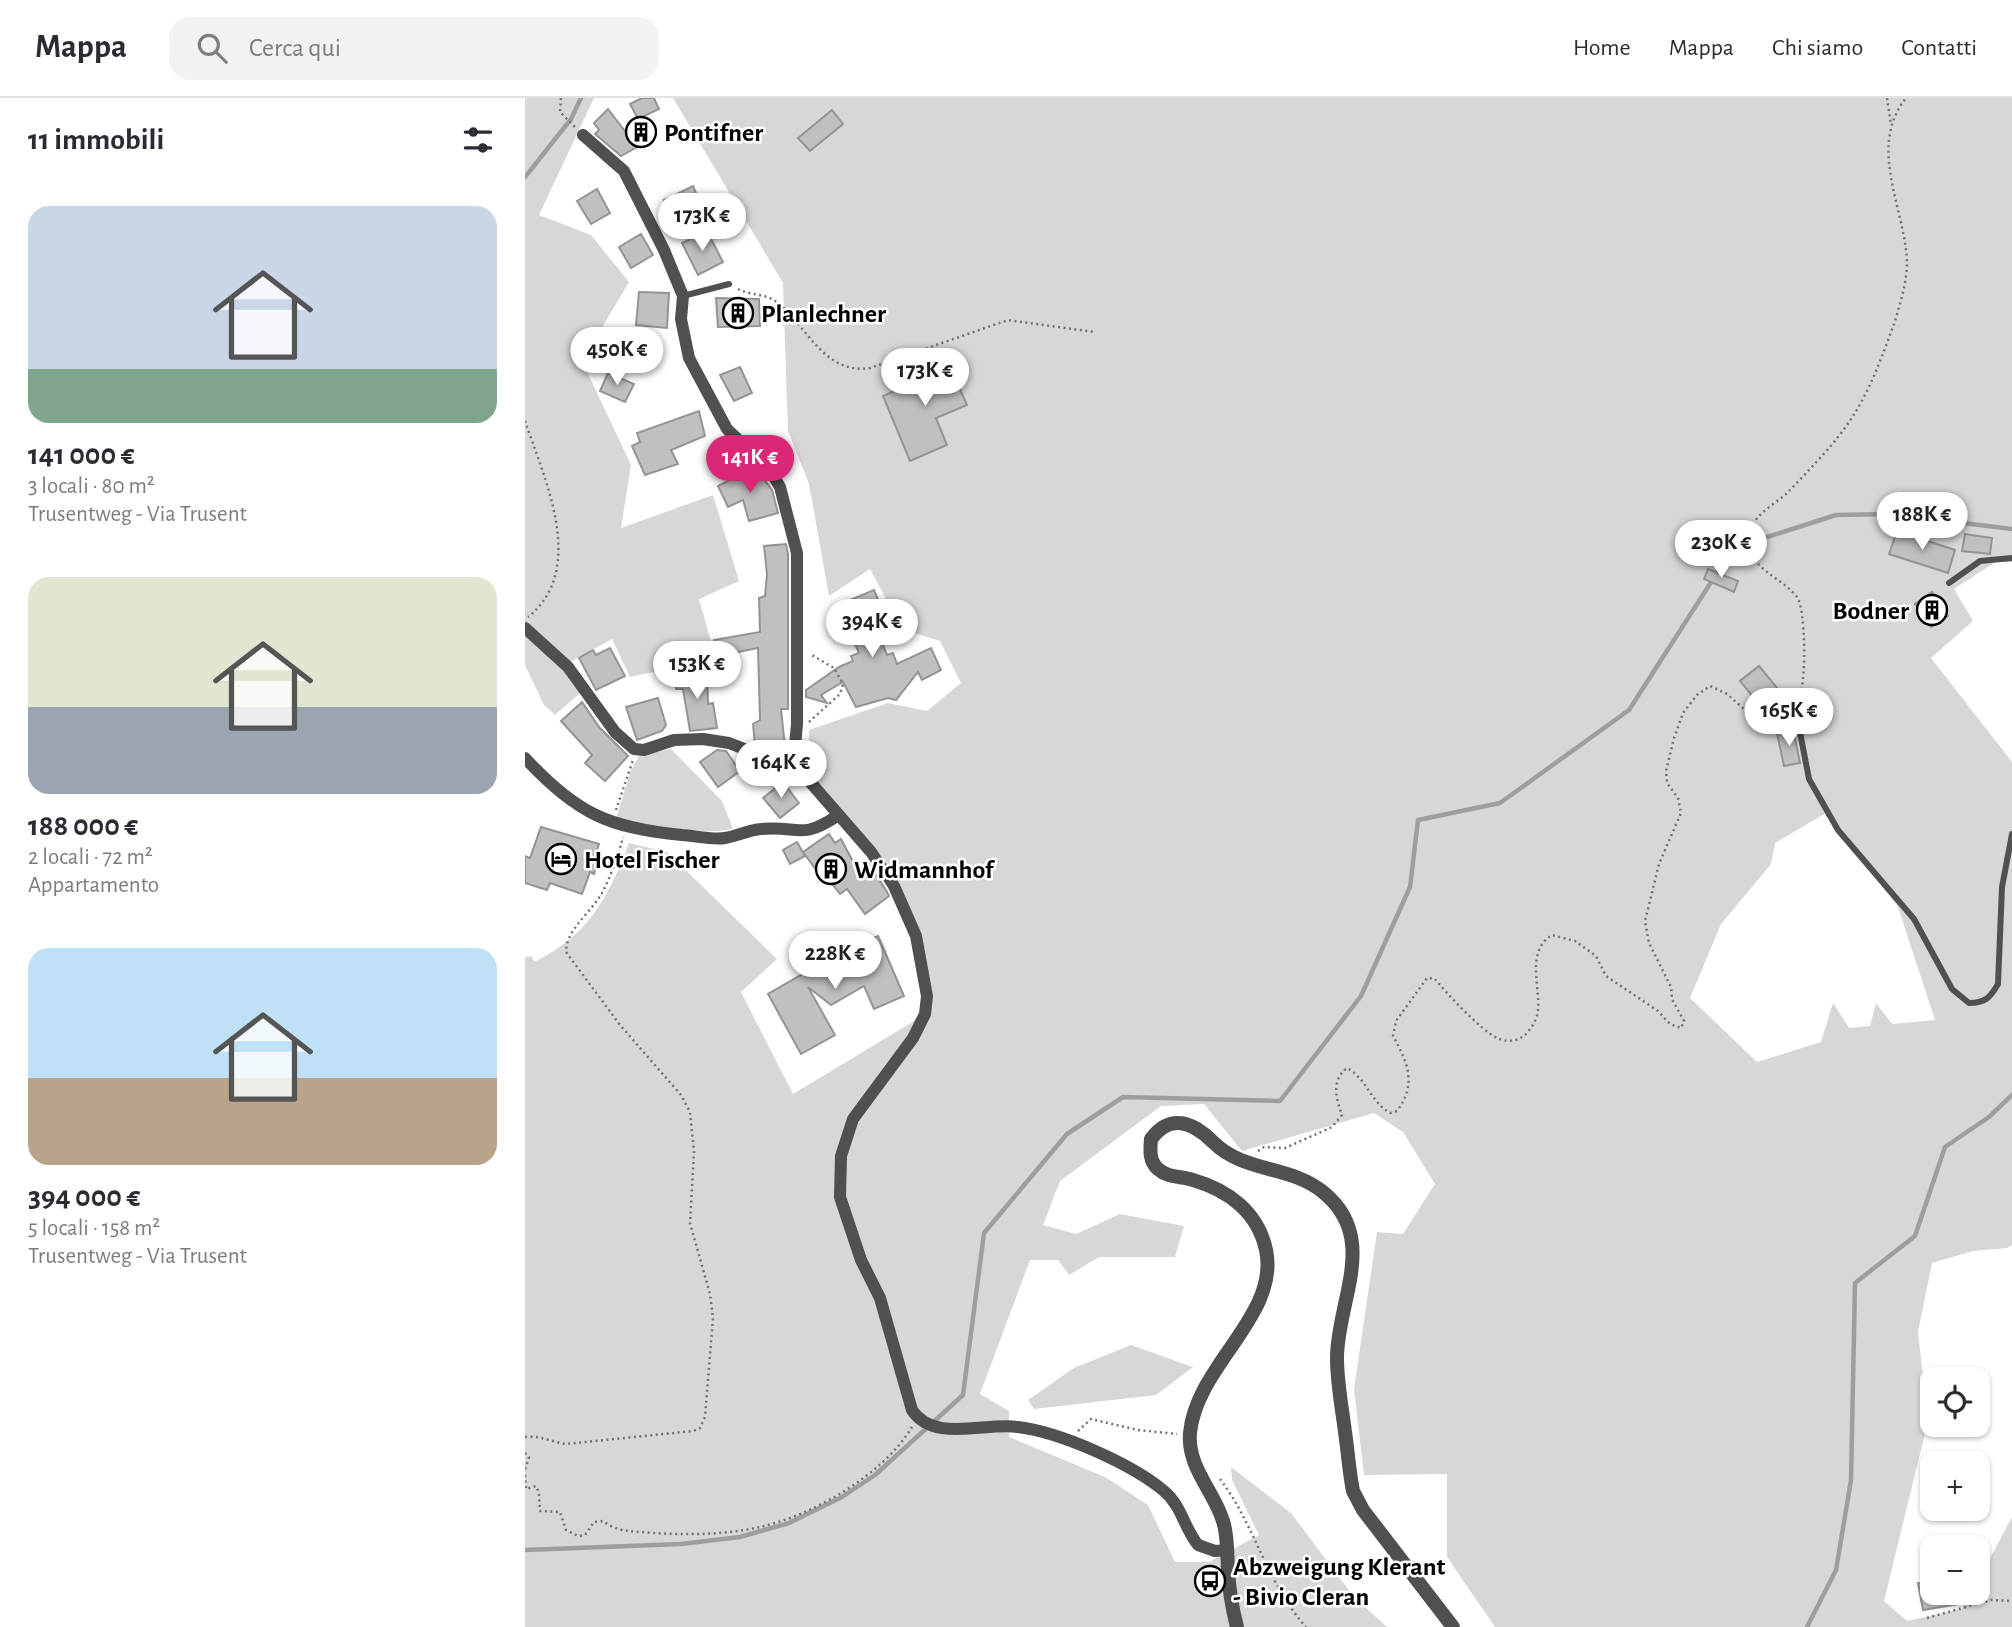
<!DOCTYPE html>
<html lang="it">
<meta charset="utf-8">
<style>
:root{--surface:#fff;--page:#f2f2f3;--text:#2b2b33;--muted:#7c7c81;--line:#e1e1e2;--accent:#db2777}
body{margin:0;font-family:"Alegreya Sans",sans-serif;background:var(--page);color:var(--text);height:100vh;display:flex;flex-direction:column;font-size:26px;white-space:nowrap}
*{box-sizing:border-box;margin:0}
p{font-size:23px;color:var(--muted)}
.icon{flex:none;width:38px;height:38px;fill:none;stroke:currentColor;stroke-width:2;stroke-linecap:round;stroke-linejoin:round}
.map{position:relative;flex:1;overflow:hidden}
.side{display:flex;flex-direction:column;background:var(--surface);width:525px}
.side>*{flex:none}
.controls{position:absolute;left:1395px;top:1269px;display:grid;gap:14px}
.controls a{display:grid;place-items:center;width:70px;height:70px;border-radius:14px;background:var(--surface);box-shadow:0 2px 5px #0004;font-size:35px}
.price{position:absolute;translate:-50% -60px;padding:0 16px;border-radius:24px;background:#fff;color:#222;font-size:23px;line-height:46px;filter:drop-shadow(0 2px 4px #0008)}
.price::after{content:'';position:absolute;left:50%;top:42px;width:21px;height:16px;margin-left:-10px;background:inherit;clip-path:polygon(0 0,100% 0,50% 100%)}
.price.current{background:var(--accent);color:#fff}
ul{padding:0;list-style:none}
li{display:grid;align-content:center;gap:14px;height:371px;padding:0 28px}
li span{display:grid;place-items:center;height:217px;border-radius:21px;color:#555}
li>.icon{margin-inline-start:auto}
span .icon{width:126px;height:126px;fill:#fffc;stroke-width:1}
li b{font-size:30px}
h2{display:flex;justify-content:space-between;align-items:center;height:84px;padding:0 28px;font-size:30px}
header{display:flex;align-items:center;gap:42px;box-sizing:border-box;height:98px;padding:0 35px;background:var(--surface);border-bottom:2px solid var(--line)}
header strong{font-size:33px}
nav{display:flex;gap:38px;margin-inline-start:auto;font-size:24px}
.search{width:490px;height:63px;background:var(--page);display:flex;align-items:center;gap:18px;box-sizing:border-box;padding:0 24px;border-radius:21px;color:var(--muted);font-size:26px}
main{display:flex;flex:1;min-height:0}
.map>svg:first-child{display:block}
.green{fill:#d7d7d7;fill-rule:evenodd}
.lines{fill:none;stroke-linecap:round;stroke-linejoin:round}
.stream{stroke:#9e9e9e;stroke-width:4.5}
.building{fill:#c0c0c0;stroke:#949494;stroke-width:2}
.path{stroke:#727272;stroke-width:2.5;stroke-dasharray:2 3.5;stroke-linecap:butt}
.service{stroke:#505050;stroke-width:6}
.minor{stroke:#505050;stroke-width:12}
.tertiary{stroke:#505050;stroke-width:14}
.labels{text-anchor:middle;stroke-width:5;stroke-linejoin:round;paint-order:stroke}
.poi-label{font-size:26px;font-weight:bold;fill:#000;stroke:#fff;text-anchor:start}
</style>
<header>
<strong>Mappa</strong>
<div class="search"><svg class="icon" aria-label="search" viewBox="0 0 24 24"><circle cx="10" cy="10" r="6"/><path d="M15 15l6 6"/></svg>Cerca qui</div>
<nav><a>Home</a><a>Mappa</a><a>Chi siamo</a><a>Contatti</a></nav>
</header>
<main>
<section class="side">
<h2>11 immobili<svg class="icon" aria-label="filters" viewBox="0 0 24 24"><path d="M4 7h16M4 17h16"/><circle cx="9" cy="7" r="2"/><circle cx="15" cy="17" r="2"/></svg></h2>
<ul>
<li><span style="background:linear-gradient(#c9d6e8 75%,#7fa58c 0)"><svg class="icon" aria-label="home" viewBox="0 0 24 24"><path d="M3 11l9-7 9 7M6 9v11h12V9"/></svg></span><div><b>141 000 €</b><p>3 locali · 80 m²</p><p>Trusentweg - Via Trusent</p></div></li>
<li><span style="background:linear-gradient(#dfe7d0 60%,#9aa5b1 0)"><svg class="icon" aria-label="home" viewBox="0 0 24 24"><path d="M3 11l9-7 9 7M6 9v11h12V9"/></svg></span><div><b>188 000 €</b><p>2 locali · 72 m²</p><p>Appartamento</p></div></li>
<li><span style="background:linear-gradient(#bfe0f5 60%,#b9a48a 0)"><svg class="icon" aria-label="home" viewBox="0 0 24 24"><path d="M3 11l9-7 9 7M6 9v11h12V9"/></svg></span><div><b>394 000 €</b><p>5 locali · 158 m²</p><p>Trusentweg - Via Trusent</p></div></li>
</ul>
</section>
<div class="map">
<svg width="1487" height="1529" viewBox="0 0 1487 1529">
<rect width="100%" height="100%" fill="#fff"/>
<!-- green -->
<g class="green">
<polygon points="0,0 69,0 14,117 66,137 104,184 57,263 106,367 96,430 188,397 214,483 174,501 191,561 105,579 87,541 36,569 55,595 30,617 19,607 0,567"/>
<path d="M148 0H1487V464L1472 463 1429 491 1448 523 1406 560 1487 664V1147L1482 1150 1448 1153 1407 1165 1393 1234 1403 1323 1359 1503 1382 1523 1437 1511 1446 1495 1452 1494 1453 1483 1487 1419V1529H970L922 1459V1376L839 1377 829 1291 852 1134 878 1136 910 1086 878 1034 849 1015 717 1053 679 1006 636 1008 535 1083 518 1127 551 1136 595 1116 659 1128 650 1159H574L544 1177 533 1162H505L455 1296 484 1313V1339L580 1379 623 1407 650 1464H684L734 1437 707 1382 706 1369 766 1415 829 1499 862 1529H0V859L7 858 9 864C64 837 83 800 104 745L142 754 252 861 216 894 268 996 399 917V870L369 788 312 718 283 670 284 632 363 605 402 613 436 585 415 543 377 531 345 471 304 498 284 386 263 333 258 185ZM1301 715 1373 809 1410 922 1367 926 1351 905 1345 928 1324 930 1308 905 1296 944 1232 964 1165 900 1196 826 1246 766 1250 745Z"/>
<path d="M146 651 197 703 208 731C170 738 128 728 91 721L106 672 114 658Z"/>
<polygon points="606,1247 668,1269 631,1297 509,1311 503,1302 549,1270"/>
</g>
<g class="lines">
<!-- stream -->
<g class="stream">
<polyline points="0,79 46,21 56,0"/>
<polyline points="0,1452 156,1446 215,1439 264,1425 317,1399 350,1377 438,1297 459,1135 542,1036 598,999 755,1003 836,898 885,789 893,722 975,705 1104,612 1208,450 1311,417 1366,416 1487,431"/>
<polyline points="1282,1529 1311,1472 1326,1382 1330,1185 1390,1138 1420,1049 1464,1019 1487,997"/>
</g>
</g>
<!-- building -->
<g class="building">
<polygon points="117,0 129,0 134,11 113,21 105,6"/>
<polygon points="83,11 112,49 96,58 70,36 74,32 69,25"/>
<polygon points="307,12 318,26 285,53 273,40"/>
<polygon points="168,88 178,111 150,125 139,102"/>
<polygon points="72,91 85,115 66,126 52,103"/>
<polygon points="182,133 198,164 173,177 157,145"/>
<polygon points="116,136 128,157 106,170 94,149"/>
<polygon points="114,194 144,195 142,230 111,227"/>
<polygon points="191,200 234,201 235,228 193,229"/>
<polygon points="422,262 442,307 411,320 422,347 385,363 358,298 385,286 382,279"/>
<polygon points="215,269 227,295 209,303 195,277"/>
<polygon points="83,275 109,286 100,304 75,293"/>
<polygon points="174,313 180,338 146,352 153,366 120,377 107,348 115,344 112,335"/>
<polygon points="233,373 247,392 253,415 224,423 218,402 203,409 193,388 209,380"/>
<polygon points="1372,433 1430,452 1423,475 1364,456"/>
<polygon points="1440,436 1467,440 1465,456 1437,453"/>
<polygon points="261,446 263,456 263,611 256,611 260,649 237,648 230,646 228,626 235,622 233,550 192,558 189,542 235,534 234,500 240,498 242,476 239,448"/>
<polygon points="1183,471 1213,483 1209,494 1179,481"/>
<polygon points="349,492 362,523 350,528 362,557 368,555 372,566 406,550 416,572 397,582 393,574 371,602 363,600 331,609 318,584 296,597 302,605 281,599 281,592 314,569 328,563 326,558 334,555 313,507"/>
<polygon points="1407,494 1423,518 1406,529 1390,506"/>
<polygon points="85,550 100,578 71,592 54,560 68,552 71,557"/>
<polygon points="1234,568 1253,591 1234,606 1215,583"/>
<polygon points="182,575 183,606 188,605 192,630 165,633 158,591 151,591 151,576"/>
<polygon points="133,600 141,627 137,633 112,642 101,609"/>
<polygon points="57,604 74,629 103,658 80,683 60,665 67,657 36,623"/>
<polygon points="1268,631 1275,665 1259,668 1252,635"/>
<polygon points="192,652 201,653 215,673 193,689 175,664"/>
<polygon points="258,684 274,705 255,720 238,700"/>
<polygon points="16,729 74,746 69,761 73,762 69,776 65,774 57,796 25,785 22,792 0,785 0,758 5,760"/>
<polygon points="304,736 310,745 316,741 333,773 343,765 361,792 364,798 340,816 322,791 315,796 300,777 297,780 278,754"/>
<polygon points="272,744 280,758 265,766 258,752"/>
<polygon points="353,838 379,898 349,911 339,888 306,907 283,889 310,937 276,956 243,896 323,850"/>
<polygon points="1407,1483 1407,1494 1432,1494 1434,1506 1398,1512 1393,1485"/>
</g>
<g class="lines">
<!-- path -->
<g class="path">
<polyline points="36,0 35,14 50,29"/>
<polyline points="1362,0 1366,27"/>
<path d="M213 191C226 198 241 195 253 205 283 230 300 277 345 270L483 222 569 234"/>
<path d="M0 323C19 380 63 471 3 519"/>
<path d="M1275 597C1281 582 1281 512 1272 499 1254 476 1220 472 1225 435 1228 416 1250 407 1263 394 1285 371 1311 345 1328 318 1346 290 1358 256 1369 226 1375 207 1382 184 1382 164 1380 110 1342 49 1381 0"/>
<polyline points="284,624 315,596 318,586 309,570 285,556"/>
<polyline points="91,712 108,662"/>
<path d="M733 1053 739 1049 760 1050 807 1029 817 1017C811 1001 806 982 822 970 842 981 845 1003 865 1015L872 1013C892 986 883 965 868 938L871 923 902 880 910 881C921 895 957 933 972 940 985 946 998 942 1005 931 1009 926 1013 918 1013 911 1015 887 1001 853 1027 837L1050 843 1071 858 1081 878 1133 913 1145 926 1156 930 1159 923 1147 901 1146 889 1124 845 1120 823 1134 766 1156 715 1153 700 1142 685 1141 673 1149 640 1158 615 1172 597 1185 588 1202 596 1245 634 1248 633 1254 614 1261 606"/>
<polyline points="553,1333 566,1321 613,1332 652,1336"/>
<path d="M0 1339C14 1337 27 1344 41 1346L168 1333 175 1330 180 1319 188 1220 185 1196 165 1125 169 1054 165 1014 156 997 95 927 41 854C41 831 66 815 77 795 86 778 93 758 98 739"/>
<polyline points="0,1355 4,1359 0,1372"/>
<path d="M0 1377 1 1391 11 1388 14 1395 15 1413 35 1414 41 1432 53 1438 60 1437 69 1424 78 1423C93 1435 110 1433 128 1435 163 1437 200 1437 235 1429 289 1417 358 1377 387 1329"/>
<path d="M695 1381C730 1427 742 1486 781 1529"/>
<polyline points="1402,1520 1466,1502 1487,1503"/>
</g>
<!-- service -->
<g class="service">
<polyline points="158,198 204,186"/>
<polyline points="1424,485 1455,463 1487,460"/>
<path d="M1269 603 1284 681 1313 732 1389 821 1427 891 1444 905C1460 905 1465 900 1473 886L1477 789 1487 736"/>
</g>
<!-- minor -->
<g class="minor">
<path d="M58 37 99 73 139 152 158 198 156 221 164 260 202 331 245 372 255 389 272 455V626L269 659 286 685 346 754 369 788 391 838 402 898 400 916 388 940 328 1021 316 1058 315 1099 336 1162 355 1200 387 1312C408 1345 461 1324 493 1329 535 1334 607 1366 639 1393 657 1408 659 1430 673 1447L690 1453 702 1452"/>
<polyline points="0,530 43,569 90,634 109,651 119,652 149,642 178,641 204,645 235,657 269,659"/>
<path d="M0 660C51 715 83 730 157 737 171 738 187 742 200 740 212 738 224 732 236 731 273 727 275 743 312 718"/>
</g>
<!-- tertiary -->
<path class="tertiary" d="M712 1529C707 1510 704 1491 703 1471 702 1456 703 1438 698 1423 689 1393 662 1369 665 1335 671 1268 755 1217 741 1152 733 1114 703 1092 668 1082 656 1078 643 1080 633 1071 624 1063 625 1052 626 1041 645 1015 668 1024 688 1044 719 1075 765 1067 798 1094 855 1140 812 1203 812 1260 812 1285 817 1310 820 1334 823 1354 824 1373 828 1393L838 1412 928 1529"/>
</g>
<!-- icons -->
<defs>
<g id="building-ring" transform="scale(1.575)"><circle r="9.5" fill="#fff" stroke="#000" stroke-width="1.5"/><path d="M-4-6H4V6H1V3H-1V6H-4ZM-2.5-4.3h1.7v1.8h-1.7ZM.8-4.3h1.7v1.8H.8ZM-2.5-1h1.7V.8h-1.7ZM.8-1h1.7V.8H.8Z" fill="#000"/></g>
<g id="hotel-ring" transform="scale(1.575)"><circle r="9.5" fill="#fff" stroke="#000" stroke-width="1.5"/><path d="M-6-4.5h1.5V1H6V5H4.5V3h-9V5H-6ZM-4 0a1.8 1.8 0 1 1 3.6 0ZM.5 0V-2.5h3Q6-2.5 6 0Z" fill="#000"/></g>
<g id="bus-ring" transform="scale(1.575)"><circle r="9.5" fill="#fff" stroke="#000" stroke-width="1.5"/><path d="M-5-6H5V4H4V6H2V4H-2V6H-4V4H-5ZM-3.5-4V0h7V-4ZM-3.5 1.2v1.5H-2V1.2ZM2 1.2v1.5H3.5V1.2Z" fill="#000"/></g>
</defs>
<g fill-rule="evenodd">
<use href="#building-ring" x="116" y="34"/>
<use href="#building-ring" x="213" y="215"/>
<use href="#building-ring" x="1407" y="512"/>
<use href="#hotel-ring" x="36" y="761"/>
<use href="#building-ring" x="306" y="771"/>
<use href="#bus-ring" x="685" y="1483"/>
</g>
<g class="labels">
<!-- poi labels -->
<g class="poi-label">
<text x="139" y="43">Pontifner</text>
<text x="236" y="224">Planlechner</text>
<text x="1384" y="521" text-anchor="end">Bodner</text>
<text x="59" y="770">Hotel Fischer</text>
<text x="329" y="780">Widmannhof</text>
<text x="708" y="1477">Abzweigung Klerant<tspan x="708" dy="30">- Bivio Cleran</tspan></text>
</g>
</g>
</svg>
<div class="controls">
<a><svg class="icon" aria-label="locate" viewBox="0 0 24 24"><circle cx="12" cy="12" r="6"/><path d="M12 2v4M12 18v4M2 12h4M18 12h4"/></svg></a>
<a>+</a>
<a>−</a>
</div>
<b class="price" style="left:177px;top:155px">173K €</b>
<b class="price" style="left:92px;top:289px">450K €</b>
<b class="price" style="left:400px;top:310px">173K €</b>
<b class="price current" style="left:225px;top:397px">141K €</b>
<b class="price" style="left:1397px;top:454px">188K €</b>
<b class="price" style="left:1196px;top:482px">230K €</b>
<b class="price" style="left:347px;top:561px">394K €</b>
<b class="price" style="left:172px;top:603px">153K €</b>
<b class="price" style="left:1264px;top:650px">165K €</b>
<b class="price" style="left:256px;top:702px">164K €</b>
<b class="price" style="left:310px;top:893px">228K €</b>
</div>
</main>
